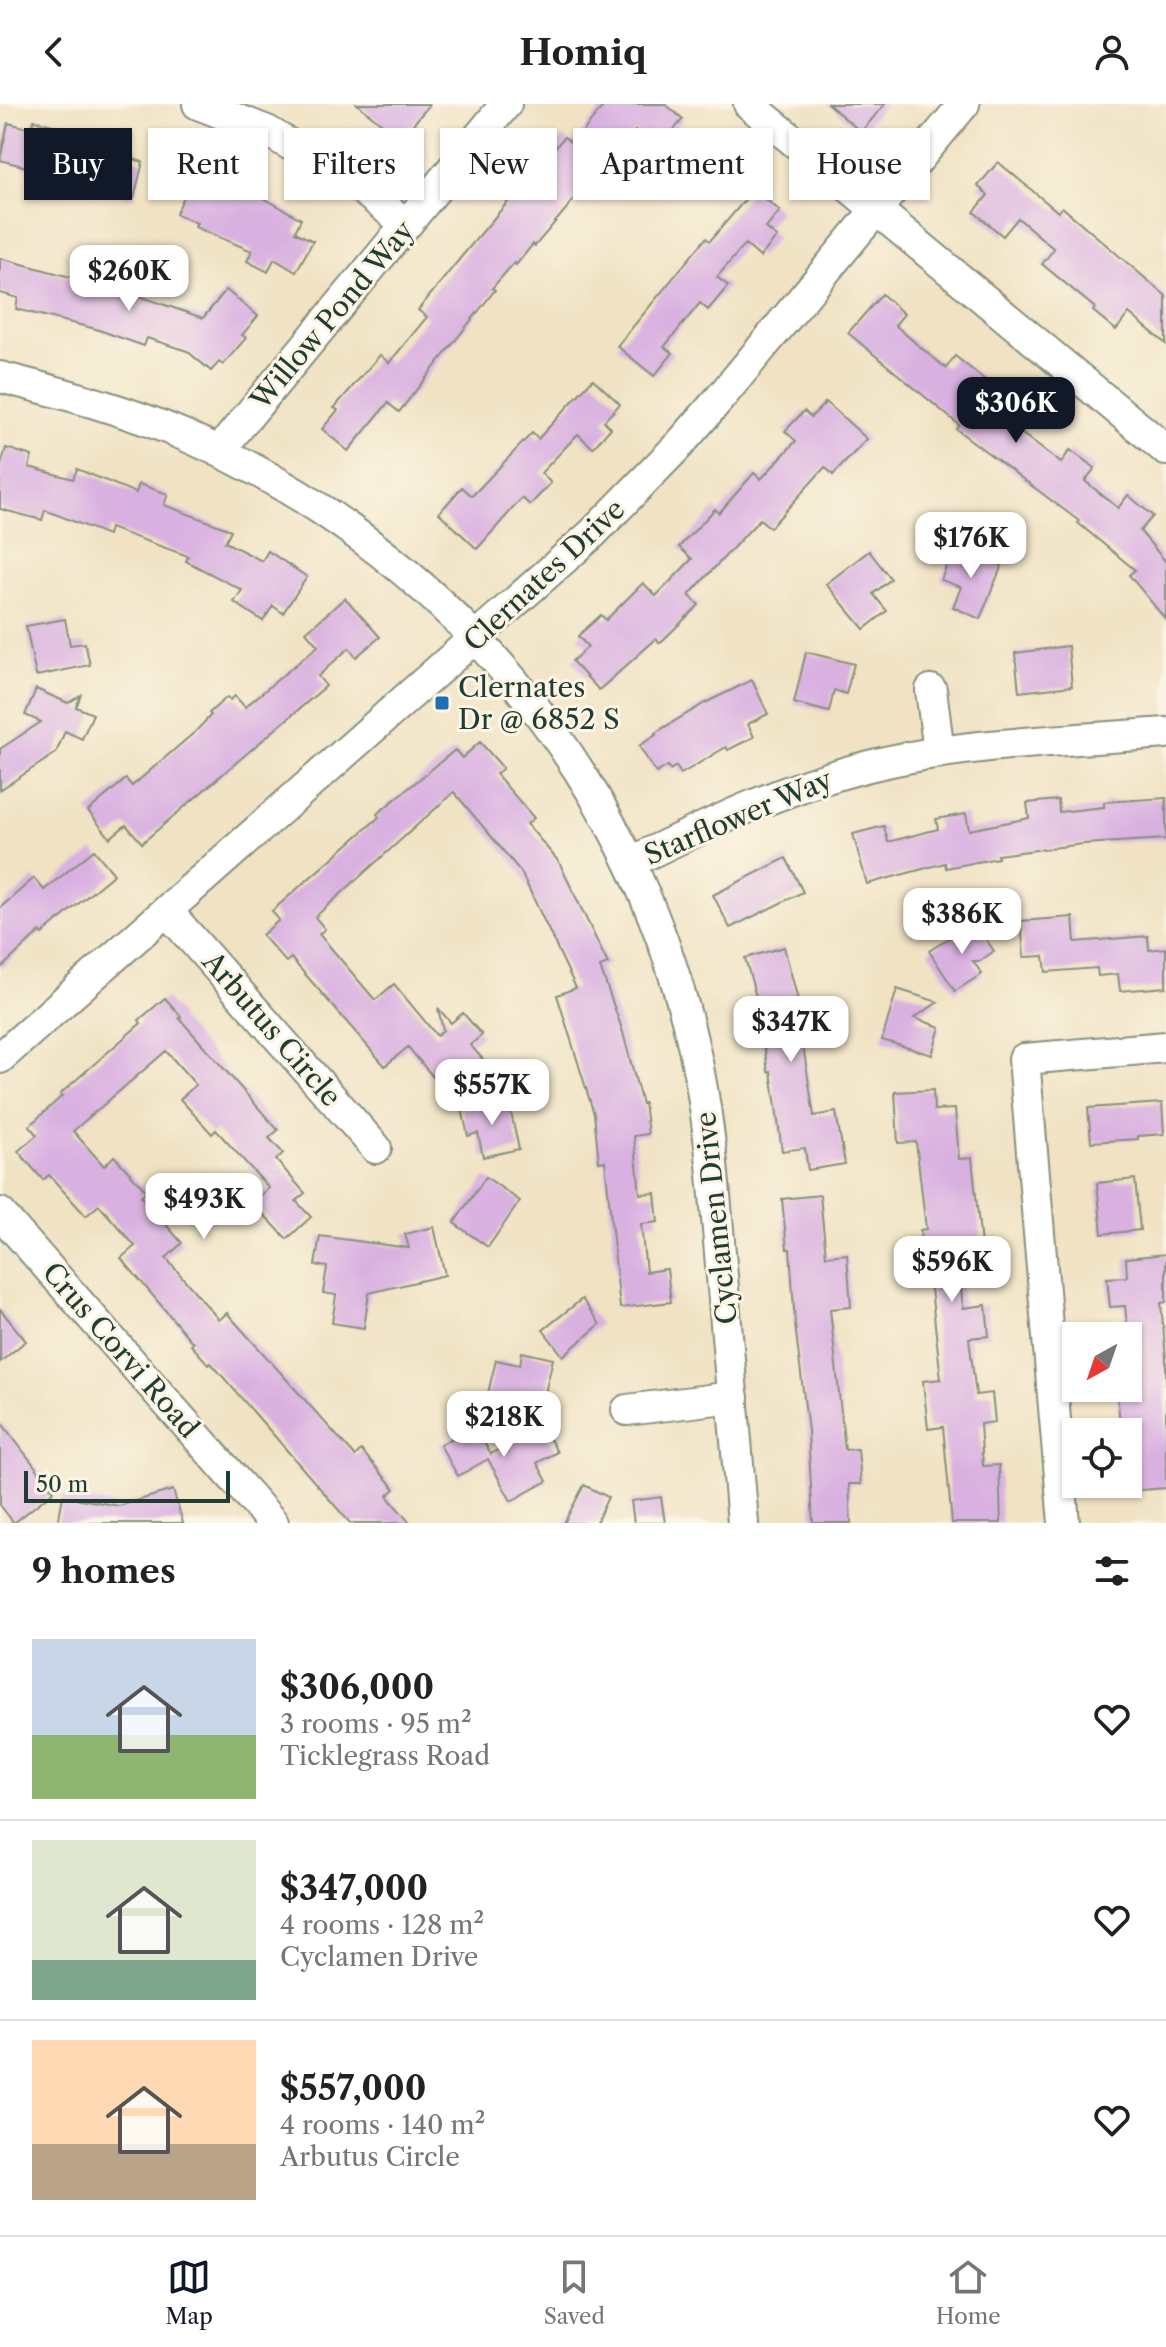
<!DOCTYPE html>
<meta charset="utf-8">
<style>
:root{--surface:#fff;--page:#f2f2f2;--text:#222;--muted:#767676;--line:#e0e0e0;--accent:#111827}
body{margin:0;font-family:"Libre Caslon Text",serif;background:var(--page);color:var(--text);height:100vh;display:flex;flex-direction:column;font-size:30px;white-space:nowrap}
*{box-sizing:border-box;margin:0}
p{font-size:26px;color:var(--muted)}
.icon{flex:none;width:44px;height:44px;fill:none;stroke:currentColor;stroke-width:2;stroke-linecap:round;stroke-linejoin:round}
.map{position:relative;height:1419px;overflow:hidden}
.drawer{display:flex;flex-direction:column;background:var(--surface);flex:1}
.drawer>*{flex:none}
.top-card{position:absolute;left:24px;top:24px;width:1118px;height:72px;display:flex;gap:16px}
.needle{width:52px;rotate:220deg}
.fabs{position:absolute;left:1062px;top:1218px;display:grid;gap:16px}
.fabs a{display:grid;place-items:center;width:80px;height:80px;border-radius:0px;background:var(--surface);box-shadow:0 2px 6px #0004;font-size:40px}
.scale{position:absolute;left:24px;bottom:20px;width:206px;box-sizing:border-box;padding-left:8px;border:4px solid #1f3d34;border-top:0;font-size:22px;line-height:28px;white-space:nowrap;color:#1f3d34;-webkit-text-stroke:6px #fcf5e5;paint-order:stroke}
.price{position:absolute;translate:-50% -68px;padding:0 18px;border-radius:16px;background:#fff;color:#222;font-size:26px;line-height:52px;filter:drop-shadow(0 2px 4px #0008)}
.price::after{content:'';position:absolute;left:50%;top:48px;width:24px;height:18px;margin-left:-12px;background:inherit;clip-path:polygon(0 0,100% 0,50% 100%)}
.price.on{background:var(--accent);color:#fff}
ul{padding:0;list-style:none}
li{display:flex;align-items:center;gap:24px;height:200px;padding:0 32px}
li+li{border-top:2px solid var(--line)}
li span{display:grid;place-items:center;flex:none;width:224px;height:160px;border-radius:0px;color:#555}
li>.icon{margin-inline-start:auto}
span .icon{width:96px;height:96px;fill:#fffc;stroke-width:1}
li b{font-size:34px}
h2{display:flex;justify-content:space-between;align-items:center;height:96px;padding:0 32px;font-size:34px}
.tag{padding:0 28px;border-radius:0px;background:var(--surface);box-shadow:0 2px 6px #0004;font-size:28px;line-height:72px}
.tag.on{background:var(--accent);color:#fff}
header{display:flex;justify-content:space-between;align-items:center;height:104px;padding:0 32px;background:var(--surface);font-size:36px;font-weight:700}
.dock{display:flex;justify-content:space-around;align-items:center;height:112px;border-top:2px solid var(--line);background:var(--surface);font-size:22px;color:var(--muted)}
.dock a{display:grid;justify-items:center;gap:4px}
.dock .on{color:var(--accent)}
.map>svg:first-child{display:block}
.building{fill:#d9b1e1}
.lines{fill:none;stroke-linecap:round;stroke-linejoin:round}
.minor-casing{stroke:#88907c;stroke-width:34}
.minor{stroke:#fff;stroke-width:30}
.poi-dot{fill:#1f6fb2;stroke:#fcf5e5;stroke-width:3}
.labels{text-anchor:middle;stroke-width:6;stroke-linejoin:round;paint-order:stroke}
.street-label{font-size:28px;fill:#1f3d34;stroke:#fcf5e5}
.poi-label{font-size:28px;fill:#1f3d34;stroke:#fcf5e5;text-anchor:start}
</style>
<header><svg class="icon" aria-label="back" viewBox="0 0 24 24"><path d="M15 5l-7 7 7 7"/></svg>Homiq<svg class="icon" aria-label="person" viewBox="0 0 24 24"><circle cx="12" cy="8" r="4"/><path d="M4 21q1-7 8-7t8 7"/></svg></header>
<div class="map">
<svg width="1166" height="1419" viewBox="0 0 1166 1419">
<rect width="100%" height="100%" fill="#fcf5e5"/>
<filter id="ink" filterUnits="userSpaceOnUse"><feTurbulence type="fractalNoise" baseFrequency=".0125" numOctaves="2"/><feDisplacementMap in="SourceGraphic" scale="16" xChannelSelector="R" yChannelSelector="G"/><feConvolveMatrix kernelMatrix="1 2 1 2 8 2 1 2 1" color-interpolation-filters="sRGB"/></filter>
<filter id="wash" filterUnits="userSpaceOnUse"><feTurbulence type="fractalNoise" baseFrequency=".006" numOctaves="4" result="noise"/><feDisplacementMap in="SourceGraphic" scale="32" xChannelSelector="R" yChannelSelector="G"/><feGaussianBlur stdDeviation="1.8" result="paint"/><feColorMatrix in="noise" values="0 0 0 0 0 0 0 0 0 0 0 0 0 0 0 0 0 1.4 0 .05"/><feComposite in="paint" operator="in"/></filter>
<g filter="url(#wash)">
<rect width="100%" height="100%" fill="#f0e2c3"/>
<g id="blocks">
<!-- building -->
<g class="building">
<polygon points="357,0 430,0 401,35"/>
<polygon points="605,0 665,0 683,15 658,45 635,27 585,88 582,86 535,142 533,140 516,161 514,159 492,184 495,186 399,308 388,299 348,347 322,325 338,306 334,304 380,251 389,259 427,213 418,206 462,152 517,87 527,96 554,63 545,56 564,33 573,40"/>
<polygon points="828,0 885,0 861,28"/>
<polygon points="34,16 123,40 120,51 143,58 134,94 83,81 83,78 0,56 8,19 32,25"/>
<polygon points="998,58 1058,108 1062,103 1166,192 1166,240 1129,209 1116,226 1093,207 1095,204 1042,160 1054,145 1018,114 1003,132 974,108 988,91 978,82"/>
<polygon points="218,72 244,83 301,115 295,128 313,137 296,168 274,155 268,168 247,157 252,147 195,123 197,119 176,110 192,74 213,83"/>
<polygon points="754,85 780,107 766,124 777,133 760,153 745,140 717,173 728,182 708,206 700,199 664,243 673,249 654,272 617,242 706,134 710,137"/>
<polygon points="0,154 133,190 203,214 226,186 258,212 242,231 246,234 223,261 219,258 211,267 187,247 147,234 144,242 96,225 16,205 18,194 0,189"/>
<polygon points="882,190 904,210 895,221 920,243 946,264 955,252 1032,314 1021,329 1061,359 1070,346 1095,364 1085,377 1118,404 1128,391 1153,412 1140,427 1166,458 1166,516 1129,471 1135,466 1078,419 1079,417 956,325 959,321 848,229"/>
<polygon points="593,275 620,300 604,317 611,324 593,344 578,330 541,369 551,379 530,401 522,394 477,445 439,409 462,383 472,392 532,329 538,335"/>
<polygon points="826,298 867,335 833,371 825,363 770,424 760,415 689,491 699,501 660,539 656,535 599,586 572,557 588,543 578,532 601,511 606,516 643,479 656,492 692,455 679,443 715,405 719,409 754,369 761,375 796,337 785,327 804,307 811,313"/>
<polygon points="6,344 32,352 29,363 73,375 77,365 136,389 139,380 168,390 164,401 231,426 225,438 262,457 268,447 307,473 283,509 273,502 263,517 234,498 242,486 186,457 188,452 110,424 108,431 45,406 42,416 0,405 0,364"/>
<polygon points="955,441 1002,461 980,515 953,503 961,483 941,476"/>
<polygon points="869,447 891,475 873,490 887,507 864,525 826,480"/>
<polygon points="345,494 380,533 356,553 349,544 318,572 326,582 142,739 126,721 110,734 88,707 126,675 132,682 196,627 211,611 209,609 227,593 230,596 235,592 245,603 318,542 306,528"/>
<polygon points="65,515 70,541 85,539 90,561 36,572 26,522"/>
<polygon points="1068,542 1072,582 1019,588 1015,549"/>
<polygon points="806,548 854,560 846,590 834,586 829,608 794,599"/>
<polygon points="752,576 768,610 748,620 754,633 728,646 726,643 681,670 676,662 670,666 668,662 656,669 639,642 656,631 655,629 705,599"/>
<polygon points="36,585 68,599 81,591 76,603 93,610 82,635 65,627 56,649 0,686 0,645 41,618 25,611"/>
<polygon points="480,638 503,664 496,670 534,714 527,720 559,758 608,860 600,863 622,925 642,1000 644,999 648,1030 634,1032 640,1090 655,1089 658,1118 641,1120 646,1168 667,1165 671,1198 620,1204 605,1057 599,1058 594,1010 557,891 576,884 521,768 454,688 315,813 325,825 319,830 375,896 394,880 437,932 443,926 438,904 451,919 463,909 482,931 470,941 490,963 458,990 451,959 434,974 408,943 385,962 291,854 286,858 262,831 279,816 272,807 379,713 377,710 455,646 462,654"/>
<polygon points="1166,694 1166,735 1083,740 997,751 998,754 946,764 945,759 867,780 853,730 884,722 888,738 938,725 936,715 966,710 969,726 1029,714 1027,699 1058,696 1059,708 1104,703 1104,698"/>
<polygon points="94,746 114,770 42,830 40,828 0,865 0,804 34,774 44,786"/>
<polygon points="786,754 803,788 730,824 713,791"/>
<polygon points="1073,813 1075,838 1148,832 1149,846 1166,844 1166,883 1120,887 1118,870 1098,872 1097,864 1046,868 1044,852 1024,853 1021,817"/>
<polygon points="974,818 994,847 980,857 973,857 982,870 955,887 929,847"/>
<polygon points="784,843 798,896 796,896 814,1012 836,1008 845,1060 808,1066 805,1044 782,1047 771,967 768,968 758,900 745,854"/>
<polygon points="897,885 938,898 914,914 940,923 932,951 882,936"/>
<polygon points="165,894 181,912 179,914 278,1026 269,1034 283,1049 276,1056 305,1089 296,1097 311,1113 287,1135 253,1099 269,1084 216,1026 212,1030 180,995 196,981 166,947 73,1027 104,1062 114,1052 146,1087 141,1092 182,1139 166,1154 219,1216 227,1209 355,1352 361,1346 395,1385 387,1392 410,1419 350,1419 211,1259 209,1261 191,1241 193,1239 121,1154 135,1142 99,1101 86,1112 49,1071 43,1076 18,1047 37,1031 29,1022 62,992 60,990 141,919 139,916"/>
<polygon points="933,986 934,1006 955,1005 959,1055 972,1054 982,1150 958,1153 963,1204 986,1201 989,1232 969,1234 976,1291 992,1289 995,1318 980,1320 983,1362 999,1361 1001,1419 952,1419 943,1323 928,1325 923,1277 941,1275 930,1176 925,1177 920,1126 926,1125 916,1038 898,1039 895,988"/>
<polygon points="508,995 519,1045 483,1053 478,1029 468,1032 462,1005"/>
<polygon points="1162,999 1164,1030 1138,1032 1138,1035 1091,1038 1088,1004"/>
<polygon points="486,1073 520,1097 488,1143 454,1119"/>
<polygon points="1135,1075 1140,1126 1102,1130 1097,1079"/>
<polygon points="820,1091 826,1152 847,1150 851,1203 830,1205 845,1346 858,1345 861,1380 849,1380 851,1419 813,1419 808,1327 795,1221 790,1145 787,1145 782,1095"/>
<polygon points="434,1123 445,1171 369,1189 364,1224 332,1219 336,1191 323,1189 327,1163 315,1161 320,1132 409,1144 405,1130"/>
<polygon points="1166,1150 1166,1198 1161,1199 1166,1254 1166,1384 1128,1387 1128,1320 1120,1320 1117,1289 1128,1288 1128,1232 1125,1202 1110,1203 1107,1174 1127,1173 1126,1154"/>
<polygon points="582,1195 600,1220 563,1252 543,1226"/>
<polygon points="0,1205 26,1237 0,1258"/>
<polygon points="522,1248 553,1255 540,1310 486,1297 496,1256 520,1261"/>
<polygon points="0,1317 54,1387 14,1419 0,1401"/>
<polygon points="474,1322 491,1350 543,1322 557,1348 537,1359 547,1377 511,1397 488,1355 458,1372 440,1341"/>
<polygon points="584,1381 608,1393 596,1419 564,1419"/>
<polygon points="173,1386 183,1419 58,1419 63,1392 119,1402"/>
<polygon points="661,1393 665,1419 634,1419 631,1397"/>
</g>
</g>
</g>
<g filter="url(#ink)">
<use href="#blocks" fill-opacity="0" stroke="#88907c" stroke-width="2"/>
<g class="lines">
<!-- minor casing -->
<g class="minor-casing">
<g id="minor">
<polyline points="198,0 267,27 353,78 406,120"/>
<polyline points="749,0 1166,346"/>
<path d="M0 273C63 289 126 306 186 332 443 445 630 666 693 940 709 1008 714 1079 720 1149 728 1239 736 1329 743 1419"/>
<polyline points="219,347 506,0"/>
<polyline points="931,586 939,648"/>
<path d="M631 758C709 720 785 683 869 662 964 638 1069 637 1166 629"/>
<polyline points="167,807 376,1044"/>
<polyline points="0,954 592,430 679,341 720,294 964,0"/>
<polyline points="0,1109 273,1419"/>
<polyline points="627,1306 733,1293"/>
<polyline points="1064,1419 1024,955 1166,943"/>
</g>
</g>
<!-- minor -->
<use href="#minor" class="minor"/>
</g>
</g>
<!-- markers -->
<rect class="poi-dot" x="434" y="591" width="16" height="16" rx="4"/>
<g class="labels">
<!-- street labels -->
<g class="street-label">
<text transform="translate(332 211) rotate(-50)" y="10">Willow Pond Way</text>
<text transform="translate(544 471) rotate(-43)" y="10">Clernates Drive</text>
<text transform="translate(738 713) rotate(-23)" y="10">Starflower Way</text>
<text transform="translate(272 925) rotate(49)" y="10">Arbutus Circle</text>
<text transform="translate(716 1114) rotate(-96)" y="10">Cyclamen Drive</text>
<text transform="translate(121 1246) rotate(49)" y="10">Crus Corvi Road</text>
</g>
<!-- poi labels -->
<g class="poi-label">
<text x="458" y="593">Clernates<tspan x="458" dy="32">Dr @ 6852 S</tspan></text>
</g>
</g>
</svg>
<div class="fabs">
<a><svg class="needle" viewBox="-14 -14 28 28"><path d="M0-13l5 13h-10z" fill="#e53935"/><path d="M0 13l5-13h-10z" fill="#767676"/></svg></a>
<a><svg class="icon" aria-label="locate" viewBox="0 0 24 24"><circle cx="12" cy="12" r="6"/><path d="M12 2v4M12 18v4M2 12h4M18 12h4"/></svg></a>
</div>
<div class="scale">50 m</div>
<b class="price" style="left:129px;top:209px">$260K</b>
<b class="price on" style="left:1016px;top:341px">$306K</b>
<b class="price" style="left:971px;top:476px">$176K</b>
<b class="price" style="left:962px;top:852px">$386K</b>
<b class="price" style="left:791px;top:960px">$347K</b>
<b class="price" style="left:492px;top:1023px">$557K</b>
<b class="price" style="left:204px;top:1137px">$493K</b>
<b class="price" style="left:952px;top:1200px">$596K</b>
<b class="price" style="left:504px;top:1355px">$218K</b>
<div class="top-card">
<a class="tag on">Buy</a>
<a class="tag">Rent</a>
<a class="tag">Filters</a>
<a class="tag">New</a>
<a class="tag">Apartment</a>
<a class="tag">House</a>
</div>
</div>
<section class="drawer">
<h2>9 homes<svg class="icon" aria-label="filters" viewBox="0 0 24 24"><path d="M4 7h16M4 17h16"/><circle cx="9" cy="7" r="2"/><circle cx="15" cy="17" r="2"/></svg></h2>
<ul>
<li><span style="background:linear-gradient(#c9d6e8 60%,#8fb573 0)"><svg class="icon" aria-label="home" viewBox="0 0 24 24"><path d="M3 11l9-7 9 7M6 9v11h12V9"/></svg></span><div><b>$306,000</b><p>3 rooms · 95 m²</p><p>Ticklegrass Road</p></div><svg class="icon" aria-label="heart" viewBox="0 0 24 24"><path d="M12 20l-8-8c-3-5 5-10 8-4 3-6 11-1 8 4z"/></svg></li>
<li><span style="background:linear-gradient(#dfe7d0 75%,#7fa58c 0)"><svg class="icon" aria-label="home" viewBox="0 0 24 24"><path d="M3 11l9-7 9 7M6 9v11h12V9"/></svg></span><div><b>$347,000</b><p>4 rooms · 128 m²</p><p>Cyclamen Drive</p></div><svg class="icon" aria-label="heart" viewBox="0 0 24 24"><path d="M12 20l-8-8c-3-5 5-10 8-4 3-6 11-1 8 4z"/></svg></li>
<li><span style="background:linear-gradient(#ffd9b3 65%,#b9a48a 0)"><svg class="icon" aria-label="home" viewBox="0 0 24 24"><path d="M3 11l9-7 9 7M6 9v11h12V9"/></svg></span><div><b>$557,000</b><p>4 rooms · 140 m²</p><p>Arbutus Circle</p></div><svg class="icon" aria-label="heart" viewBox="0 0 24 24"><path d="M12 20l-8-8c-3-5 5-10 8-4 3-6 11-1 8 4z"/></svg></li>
</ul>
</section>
<nav class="dock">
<a class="on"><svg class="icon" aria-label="map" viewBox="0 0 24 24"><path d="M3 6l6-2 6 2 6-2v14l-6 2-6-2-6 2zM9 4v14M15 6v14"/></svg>Map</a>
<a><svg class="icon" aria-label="saved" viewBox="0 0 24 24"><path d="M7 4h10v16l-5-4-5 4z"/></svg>Saved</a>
<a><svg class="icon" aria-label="home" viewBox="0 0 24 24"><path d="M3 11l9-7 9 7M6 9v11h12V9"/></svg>Home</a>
</nav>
